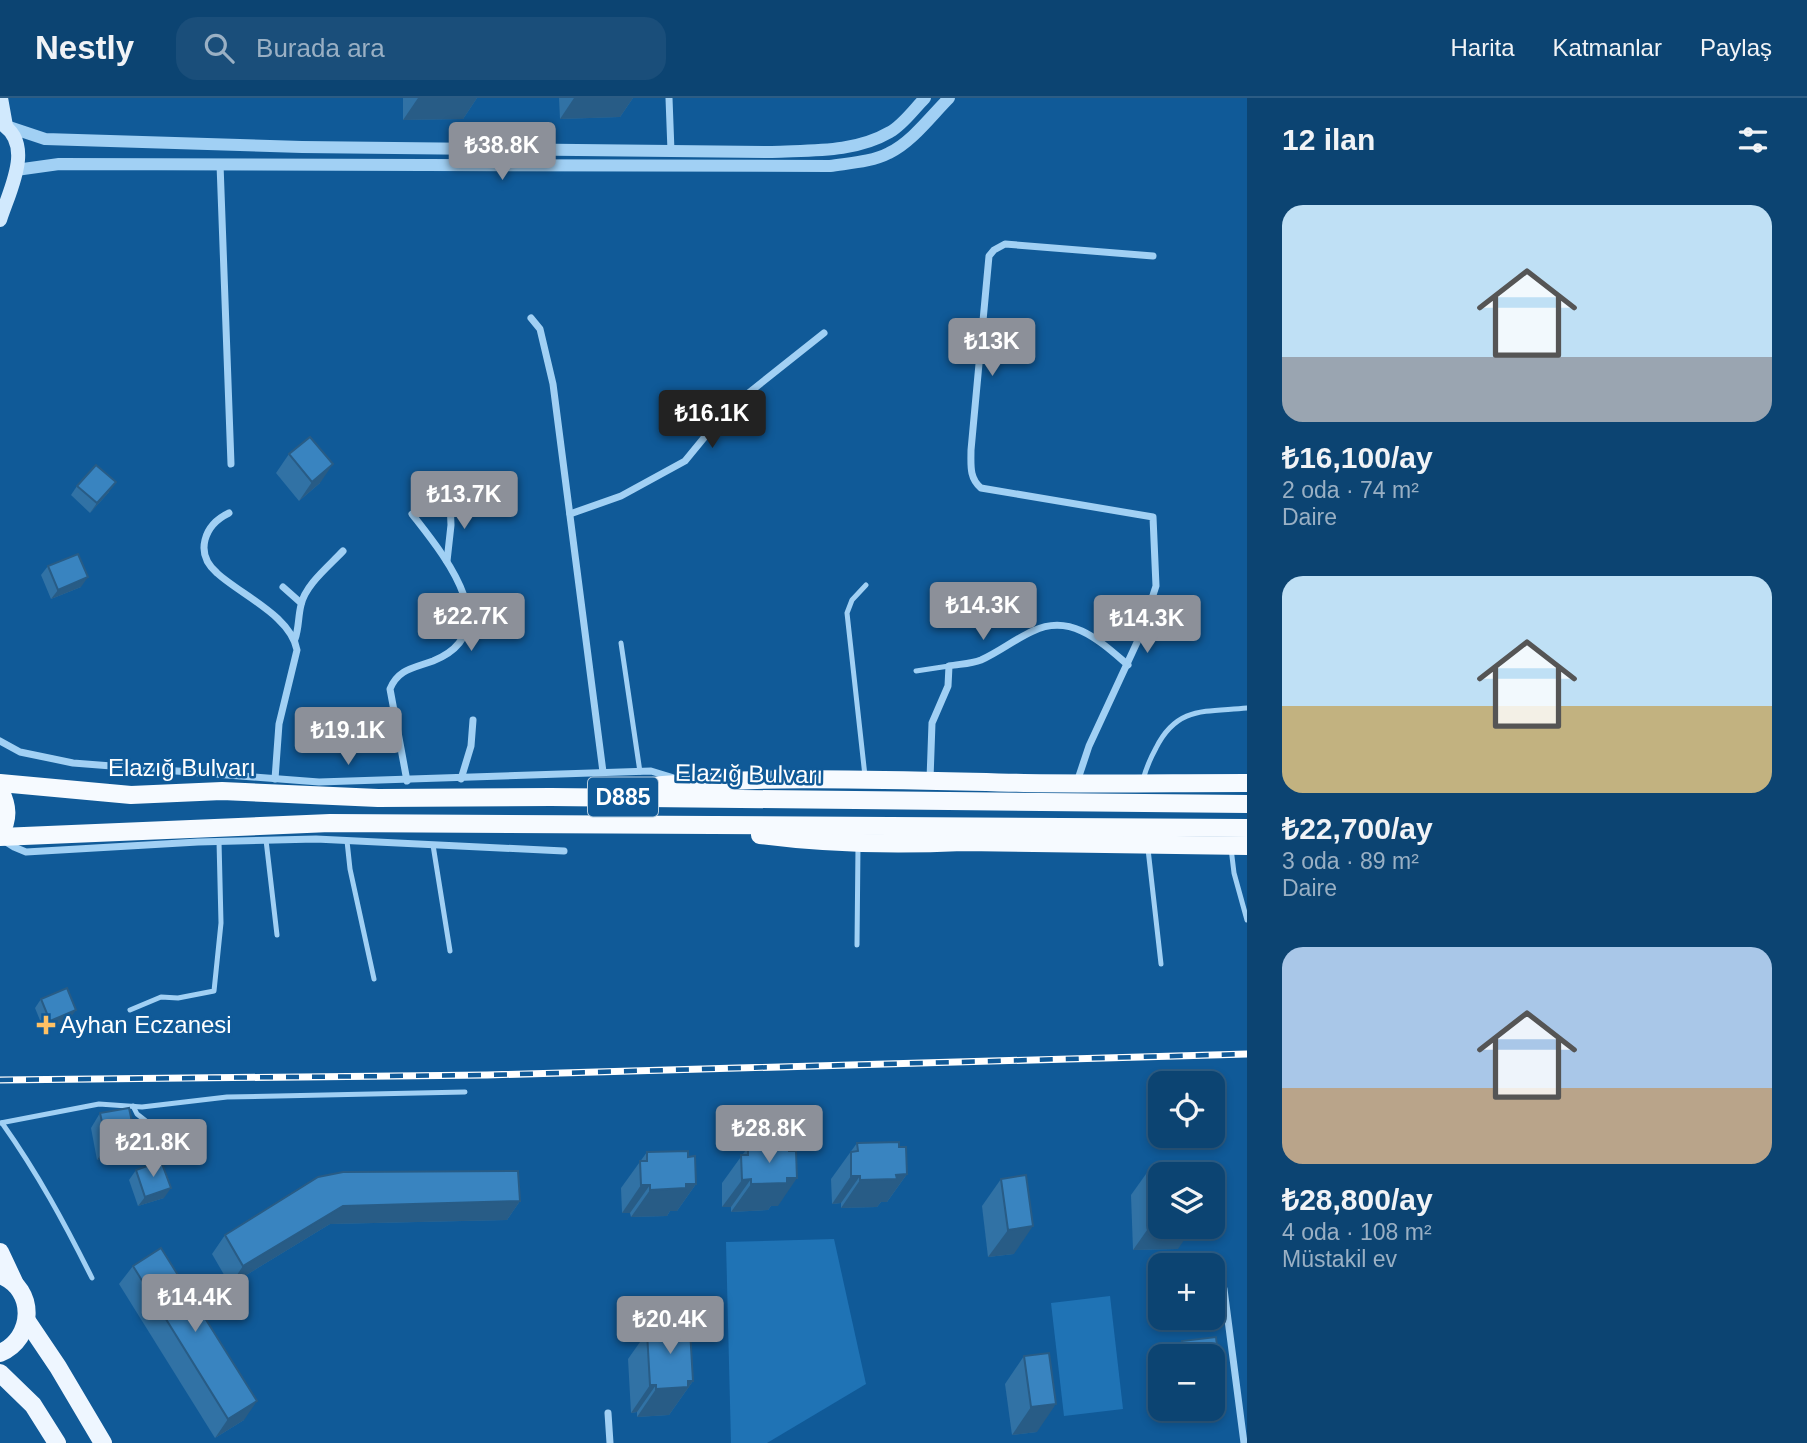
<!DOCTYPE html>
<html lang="tr">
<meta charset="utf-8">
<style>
:root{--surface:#0c4472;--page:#1a4e7a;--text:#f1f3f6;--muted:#9ab0c4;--line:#2c5c84;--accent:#8c9099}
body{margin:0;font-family:Arial,sans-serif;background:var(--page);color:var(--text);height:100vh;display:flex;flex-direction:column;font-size:26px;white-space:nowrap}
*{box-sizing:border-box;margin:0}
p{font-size:23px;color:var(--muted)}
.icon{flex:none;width:38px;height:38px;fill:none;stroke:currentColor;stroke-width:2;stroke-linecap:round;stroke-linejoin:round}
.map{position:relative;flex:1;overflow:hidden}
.drawer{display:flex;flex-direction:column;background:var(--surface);width:560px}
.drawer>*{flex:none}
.tools{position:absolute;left:1148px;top:973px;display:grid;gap:14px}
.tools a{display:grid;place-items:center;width:77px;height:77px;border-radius:14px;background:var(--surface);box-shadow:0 4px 10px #0003,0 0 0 2px var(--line);font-size:35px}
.price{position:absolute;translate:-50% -60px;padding:0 16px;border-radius:7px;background:var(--accent);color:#fff;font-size:23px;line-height:46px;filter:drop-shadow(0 2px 4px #0008)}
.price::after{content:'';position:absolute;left:50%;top:42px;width:21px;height:16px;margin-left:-10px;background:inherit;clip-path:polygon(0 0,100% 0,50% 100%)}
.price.selected{background:#222;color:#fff}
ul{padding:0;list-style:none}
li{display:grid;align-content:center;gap:14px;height:371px;padding:0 35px}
li span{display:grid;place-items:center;height:217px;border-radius:21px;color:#555}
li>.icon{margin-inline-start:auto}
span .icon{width:126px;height:126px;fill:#fffc;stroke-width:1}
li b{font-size:30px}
h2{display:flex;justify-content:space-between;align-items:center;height:84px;padding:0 35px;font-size:30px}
header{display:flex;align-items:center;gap:42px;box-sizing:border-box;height:98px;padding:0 35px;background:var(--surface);border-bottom:2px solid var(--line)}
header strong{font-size:33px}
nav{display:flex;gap:38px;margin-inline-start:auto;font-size:24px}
.search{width:490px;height:63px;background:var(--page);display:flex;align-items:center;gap:18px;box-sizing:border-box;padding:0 24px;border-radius:21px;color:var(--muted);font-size:26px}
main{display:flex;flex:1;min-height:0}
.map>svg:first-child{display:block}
.green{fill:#1f73b5}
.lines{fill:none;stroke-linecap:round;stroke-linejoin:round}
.service{stroke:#a1d0f4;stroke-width:5}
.minor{stroke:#a1d0f4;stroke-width:7}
.tertiary{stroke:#a1d0f4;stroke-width:12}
.secondary{stroke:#d1e9fd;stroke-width:14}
.primary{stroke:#eef6ff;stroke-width:18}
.trunk{stroke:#f6faff;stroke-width:18}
.rail-casing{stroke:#fff;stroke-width:7}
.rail{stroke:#105a98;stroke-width:4.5;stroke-dasharray:13;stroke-linecap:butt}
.wall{fill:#3172a5}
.shaded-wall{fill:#285c86}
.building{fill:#3984c0;stroke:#285c86;stroke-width:2}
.poi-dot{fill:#ffc164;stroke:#105a98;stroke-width:2.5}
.labels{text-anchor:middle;stroke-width:5;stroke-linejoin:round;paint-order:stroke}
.shield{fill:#105a98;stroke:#b7cee0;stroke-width:2}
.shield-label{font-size:23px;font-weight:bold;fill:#fff}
.street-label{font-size:24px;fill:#fff;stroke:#105a98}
.poi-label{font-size:24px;fill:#fff;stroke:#105a98;text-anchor:start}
</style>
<header>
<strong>Nestly</strong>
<div class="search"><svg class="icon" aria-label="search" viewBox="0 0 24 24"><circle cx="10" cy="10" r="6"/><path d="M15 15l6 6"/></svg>Burada ara</div>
<nav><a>Harita</a><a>Katmanlar</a><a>Paylaş</a></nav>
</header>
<main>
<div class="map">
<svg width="1247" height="1345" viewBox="0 0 1247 1345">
<rect width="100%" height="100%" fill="#105a98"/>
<!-- green -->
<g class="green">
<polygon points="834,1141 866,1286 767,1345 731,1345 726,1144"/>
<polygon points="1110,1198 1123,1311 1064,1318 1051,1205"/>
</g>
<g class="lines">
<!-- service -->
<g class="service">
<polyline points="621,545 640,674"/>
<polyline points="916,573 949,568"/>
<polyline points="865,678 847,515 852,502 866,487"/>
<path d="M1143 682C1146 670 1150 661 1156 650 1177 608 1205 614 1247 610"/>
<polyline points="266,742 277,837"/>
<polyline points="347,743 350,771 374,881"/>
<polyline points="433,747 450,853"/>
<polyline points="1231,750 1234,775 1247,822"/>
<polyline points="1148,751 1161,866"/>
<polyline points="857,847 858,748"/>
<polyline points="130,912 161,899 178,900 214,893 221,825 219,743"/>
<polyline points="133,1008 137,1016 160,1034 183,1059"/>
<polyline points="0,1025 99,1006 142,1009 227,999 465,994"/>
<path d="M2 1025C38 1076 64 1124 92 1180"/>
</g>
<!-- minor -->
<g class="minor">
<polyline points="669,0 671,53"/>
<polyline points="220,66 231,366"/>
<polyline points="531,220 540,231 553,286 603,674"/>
<path d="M229 415C204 427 194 455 217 475 241 497 291 518 297 552L279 626 275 681"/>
<polyline points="570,416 621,398 685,363 726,313 824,235"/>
<polyline points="447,463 451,427 450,403"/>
<polyline points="283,489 301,505"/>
<path d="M295 541C299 530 298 519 301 507 305 487 329 468 343 453"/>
<polyline points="0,643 20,654 73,665 319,684 651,673 674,680"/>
<polyline points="461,681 471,648 473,622"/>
<path d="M930 681 932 625 948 588 949 568C959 566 971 566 981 562 999 554 1015 541 1033 533 1071 515 1100 543 1128 567"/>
<path d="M407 683 390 591C398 571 414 570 433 563 508 533 443 456 412 416"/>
<path d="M1077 684 1089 648 1139 540 1156 488 1153 419 981 390C969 380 971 367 971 352L989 158 994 152 1005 146 1153 158"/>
<polyline points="3,742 14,749 26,754 198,744 316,741 564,753"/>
<polyline points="1224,1191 1244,1345"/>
<polyline points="608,1315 610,1345"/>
</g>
<!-- tertiary -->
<g class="tertiary">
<path d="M6 28 45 41 302 49 772 54C811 52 854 55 890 34 903 27 914 11 925 0"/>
<path d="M16 72 59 66 830 68C849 65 872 64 889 55 912 44 931 18 949 0"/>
</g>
<!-- secondary -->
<g class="secondary">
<polyline points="1,0 6,28"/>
<path d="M0 25C36 45 9 93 0 122"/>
</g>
<!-- primary -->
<g class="primary">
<polyline points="0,1154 15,1186"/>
<path d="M0 1177C37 1191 34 1241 0 1255"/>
<polyline points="27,1223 58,1269 103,1345"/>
<polyline points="0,1275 33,1307 57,1345"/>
</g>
<!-- trunk -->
<g class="trunk">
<polyline points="0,685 131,697 222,693 378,700 551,699 1247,706"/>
<path d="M631 690C762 676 893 682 1024 685 1098 686 1173 685 1247 685"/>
<path d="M0 692C8 708 9 721 0 736"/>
<path d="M760 737C827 746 896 747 963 744L1247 748"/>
<polyline points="0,739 330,725 1247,730"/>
</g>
<!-- rail casing -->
<g class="rail-casing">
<polyline id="rail" points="0,982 487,977 1247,956"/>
</g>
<!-- rail -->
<use href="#rail" class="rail"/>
</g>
<!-- wall -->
<g class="wall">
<polygon points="403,0 477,0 463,21 403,22"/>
<polygon points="559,0 633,0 620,19 560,21"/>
<polygon points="289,356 320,385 299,403 276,375"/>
<polygon points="77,388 109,394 90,415 71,397"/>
<polygon points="48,468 81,489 51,501 41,477"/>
<polygon points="41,901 69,922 44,932 35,910"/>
<polygon points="100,1015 126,1056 97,1062 91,1030"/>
<polygon points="857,1045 899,1049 907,1076 887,1104 881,1104 877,1109 841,1110 841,1105 832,1106 831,1081"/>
<polygon points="748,1049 778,1108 771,1108 768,1112 731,1114 731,1109 722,1109 722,1085"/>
<polygon points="647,1054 688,1059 696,1086 677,1113 670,1113 667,1118 631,1119 630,1115 622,1115 621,1090"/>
<polygon points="1151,1069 1178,1151 1133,1152 1131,1097"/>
<polygon points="136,1072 164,1100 138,1108 129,1082"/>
<polygon points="1001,1081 1014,1156 988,1159 982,1108"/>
<polygon points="520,1103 507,1122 330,1126 230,1187 212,1156 225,1137"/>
<polygon points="133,1168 244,1322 215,1340 119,1186"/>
<polygon points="652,1227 693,1283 669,1317 637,1319 637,1314 631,1315 628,1261"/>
<polygon points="1216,1239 1221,1284 1213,1296 1213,1258 1171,1258 1182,1243"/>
<polygon points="1024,1258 1037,1334 1012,1337 1005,1286"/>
</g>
<!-- shaded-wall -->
<g class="shaded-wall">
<polygon points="418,0 477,0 463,21 403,22"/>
<polygon points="574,0 633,0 620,19 560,21"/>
<polygon points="333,366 320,385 299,403 312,384"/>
<polygon points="116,384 109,394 90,415 97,405"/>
<polygon points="88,479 81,489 51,501 58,492"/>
<polygon points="76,912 69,922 44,932 50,923"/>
<polygon points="136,1042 126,1056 97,1062 107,1047"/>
<polygon points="907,1076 887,1104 881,1104 877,1109 841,1110 860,1082 896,1077"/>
<polygon points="851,1078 860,1078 841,1105 832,1106"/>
<polygon points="787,1080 797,1080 778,1108 771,1108 768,1112 731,1114 751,1086"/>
<polygon points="751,1081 731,1109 722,1109 742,1082"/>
<polygon points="686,1086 696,1086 677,1113 670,1113 667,1118 631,1119 650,1092"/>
<polygon points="641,1087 650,1087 630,1115 622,1115"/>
<polygon points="171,1090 164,1100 138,1108 145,1099"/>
<polygon points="520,1103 507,1122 330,1126 230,1187 243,1168 343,1108"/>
<polygon points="1160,1124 1160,1129 1193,1129 1178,1151 1133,1152 1152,1125"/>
<polygon points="1033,1128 1014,1156 988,1159 1008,1132"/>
<polygon points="688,1283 693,1283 669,1317 637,1319 656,1291"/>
<polygon points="1221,1284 1213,1296 1213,1285"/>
<polygon points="650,1287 656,1287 637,1314 631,1315"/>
<polygon points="257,1303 244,1322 215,1340 228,1321"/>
<polygon points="1056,1306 1037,1334 1012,1337 1031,1309"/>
<polygon points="1171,1311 1202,1311 1168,1315"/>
</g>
<!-- building -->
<g class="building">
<polygon points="310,339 333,366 312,384 289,356"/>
<polygon points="96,367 116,384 97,405 77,388"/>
<polygon points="78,456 88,479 58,492 48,468"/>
<polygon points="67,890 76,912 50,923 41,901"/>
<polygon points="129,1010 136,1042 107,1047 100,1015"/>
<polygon points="899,1044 899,1049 906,1049 907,1076 896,1077 897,1081 860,1082 860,1078 851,1078 851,1054 858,1053 857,1045"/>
<polygon points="789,1047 789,1053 796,1053 797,1080 787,1080 787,1085 751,1086 751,1081 742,1082 741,1057 748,1057 748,1049"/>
<polygon points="688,1053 688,1059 695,1058 696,1086 686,1086 686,1090 650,1092 650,1087 641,1087 640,1063 647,1063 647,1054"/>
<polygon points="161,1063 171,1090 145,1099 136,1072"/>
<polygon points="1196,1068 1196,1076 1160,1076 1160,1124 1152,1125 1151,1069"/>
<polygon points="518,1073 520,1103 343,1108 243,1168 225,1137 318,1079 343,1074"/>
<polygon points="1026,1077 1033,1128 1008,1132 1001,1081"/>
<polygon points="161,1150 257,1303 228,1321 133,1168"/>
<polygon points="686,1225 686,1232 690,1232 693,1283 688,1283 688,1289 656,1291 656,1287 650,1287 647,1234 652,1233 652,1227"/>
<polygon points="1216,1239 1221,1284 1213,1285 1213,1258 1184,1258 1182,1243"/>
<polygon points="1049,1255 1056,1306 1031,1309 1024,1258"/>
</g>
<!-- markers -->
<path class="poi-dot" d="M42.5 916.5h7v7h7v7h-7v7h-7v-7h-7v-7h7z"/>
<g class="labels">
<!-- shield labels -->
<rect class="shield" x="588" y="679.5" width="70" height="39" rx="5"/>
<g class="shield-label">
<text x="623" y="707">D885</text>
</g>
<!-- street labels -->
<g class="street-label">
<text x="182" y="678">Elazığ Bulvarı</text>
<text transform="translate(749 676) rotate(1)" y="8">Elazığ Bulvarı</text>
</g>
<!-- poi labels -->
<g class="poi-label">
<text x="60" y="935">Ayhan Eczanesi</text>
</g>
</g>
</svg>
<div class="tools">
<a><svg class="icon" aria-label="locate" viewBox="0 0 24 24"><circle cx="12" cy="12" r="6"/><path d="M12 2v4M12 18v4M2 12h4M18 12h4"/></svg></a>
<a><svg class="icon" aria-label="layers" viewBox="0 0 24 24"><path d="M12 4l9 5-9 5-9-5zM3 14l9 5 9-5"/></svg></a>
<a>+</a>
<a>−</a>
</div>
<b class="price" style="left:502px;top:84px">₺38.8K</b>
<b class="price" style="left:992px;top:280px">₺13K</b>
<b class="price selected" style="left:712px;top:352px">₺16.1K</b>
<b class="price" style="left:464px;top:433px">₺13.7K</b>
<b class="price" style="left:983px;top:544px">₺14.3K</b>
<b class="price" style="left:471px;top:555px">₺22.7K</b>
<b class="price" style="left:1147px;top:557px">₺14.3K</b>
<b class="price" style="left:348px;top:669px">₺19.1K</b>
<b class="price" style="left:769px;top:1067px">₺28.8K</b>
<b class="price" style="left:153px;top:1081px">₺21.8K</b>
<b class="price" style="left:195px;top:1236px">₺14.4K</b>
<b class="price" style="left:670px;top:1258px">₺20.4K</b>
</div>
<section class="drawer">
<h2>12 ilan<svg class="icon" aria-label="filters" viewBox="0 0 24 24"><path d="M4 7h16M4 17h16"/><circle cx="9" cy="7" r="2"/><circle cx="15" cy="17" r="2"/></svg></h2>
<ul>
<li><span style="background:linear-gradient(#bfe0f5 70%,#9aa5b1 0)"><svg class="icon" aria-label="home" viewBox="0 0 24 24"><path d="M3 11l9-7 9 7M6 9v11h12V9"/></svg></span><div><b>₺16,100/ay</b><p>2 oda · 74 m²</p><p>Daire</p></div></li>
<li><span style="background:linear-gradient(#bfe0f5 60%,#c2b280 0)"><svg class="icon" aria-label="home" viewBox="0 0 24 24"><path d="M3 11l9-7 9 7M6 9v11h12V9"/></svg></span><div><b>₺22,700/ay</b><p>3 oda · 89 m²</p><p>Daire</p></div></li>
<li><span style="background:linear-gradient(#a9c7e8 65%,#b9a48a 0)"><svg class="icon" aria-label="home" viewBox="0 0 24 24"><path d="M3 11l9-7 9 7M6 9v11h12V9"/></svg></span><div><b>₺28,800/ay</b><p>4 oda · 108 m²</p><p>Müstakil ev</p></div></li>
</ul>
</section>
</main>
